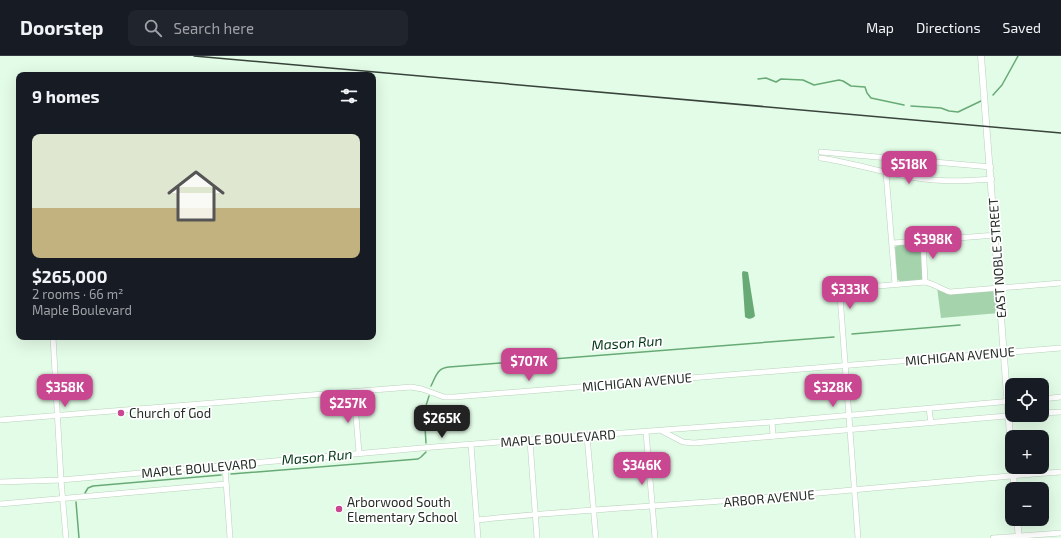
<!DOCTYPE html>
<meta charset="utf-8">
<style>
:root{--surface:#171b24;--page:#20242c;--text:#f1f3f6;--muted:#9ea1a6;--line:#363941;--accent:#c84790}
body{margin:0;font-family:"Exo 2",sans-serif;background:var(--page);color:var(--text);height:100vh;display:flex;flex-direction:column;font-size:15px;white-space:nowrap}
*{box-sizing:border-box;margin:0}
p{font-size:13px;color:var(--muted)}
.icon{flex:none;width:22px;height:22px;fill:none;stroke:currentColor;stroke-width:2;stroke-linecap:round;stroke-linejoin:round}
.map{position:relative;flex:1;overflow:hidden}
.sheet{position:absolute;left:16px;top:16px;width:360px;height:268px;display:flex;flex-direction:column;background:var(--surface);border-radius:8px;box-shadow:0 4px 16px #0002}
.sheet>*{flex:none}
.fabs{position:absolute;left:1005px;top:322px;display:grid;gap:8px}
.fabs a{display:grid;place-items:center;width:44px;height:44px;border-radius:8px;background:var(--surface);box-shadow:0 4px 16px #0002;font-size:20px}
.price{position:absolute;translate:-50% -34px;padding:0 9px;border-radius:8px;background:var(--accent);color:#fff;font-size:13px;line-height:26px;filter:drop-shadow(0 1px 2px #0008)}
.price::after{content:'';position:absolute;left:50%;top:24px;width:12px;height:9px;margin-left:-6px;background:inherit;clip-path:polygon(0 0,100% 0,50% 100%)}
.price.selected{background:#222;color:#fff}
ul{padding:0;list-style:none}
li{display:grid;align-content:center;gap:8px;height:212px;padding:0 16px}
li span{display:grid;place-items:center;height:124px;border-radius:8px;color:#555}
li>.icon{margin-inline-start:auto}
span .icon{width:72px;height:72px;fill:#fffc;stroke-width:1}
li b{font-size:17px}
h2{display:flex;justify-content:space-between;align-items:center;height:48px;padding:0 16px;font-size:17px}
header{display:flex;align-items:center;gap:24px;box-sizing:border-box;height:56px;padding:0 20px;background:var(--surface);border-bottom:1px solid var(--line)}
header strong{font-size:19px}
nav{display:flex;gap:22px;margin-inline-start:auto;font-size:14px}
.search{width:280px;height:36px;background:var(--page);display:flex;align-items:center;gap:10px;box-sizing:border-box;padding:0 14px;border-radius:8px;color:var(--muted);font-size:15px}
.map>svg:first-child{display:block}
.green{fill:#a4d3ac}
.water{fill:#68aa76}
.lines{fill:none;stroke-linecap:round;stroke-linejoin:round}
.stream{stroke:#68aa76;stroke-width:1.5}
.minor-casing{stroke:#b9d1bc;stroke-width:6}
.tertiary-casing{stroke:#b9d1bc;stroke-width:7}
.minor{stroke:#fff;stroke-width:5}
.tertiary{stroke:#fff;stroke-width:6}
.rail{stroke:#38433b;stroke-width:1.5}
.poi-dot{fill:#c84790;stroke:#fff;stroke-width:1.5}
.labels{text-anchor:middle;stroke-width:3.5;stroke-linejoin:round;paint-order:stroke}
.street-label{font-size:13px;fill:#242d26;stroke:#fff}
.poi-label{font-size:13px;fill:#242d26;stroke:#fff;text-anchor:start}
.water-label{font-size:14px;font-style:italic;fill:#013615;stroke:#fff}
</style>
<header>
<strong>Doorstep</strong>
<div class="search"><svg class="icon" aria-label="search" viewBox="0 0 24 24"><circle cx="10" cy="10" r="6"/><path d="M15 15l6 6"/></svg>Search here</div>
<nav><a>Map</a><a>Directions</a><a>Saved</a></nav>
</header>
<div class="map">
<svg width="1061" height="482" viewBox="0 0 1061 482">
<rect width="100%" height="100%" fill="#e3fce7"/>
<!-- green -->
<g class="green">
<polygon points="917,187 919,188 921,192 923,222 921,224 901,226 897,223 895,191 899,189"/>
<polygon points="937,231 943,234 996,234 998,237 999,257 941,262"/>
</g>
<!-- water -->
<path class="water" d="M743 215 748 216 755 260C752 263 749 264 745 261L742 217Z"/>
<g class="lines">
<!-- stream -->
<g class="stream">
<polyline points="758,23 766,22 776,26 781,23 803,24 814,29 839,24 843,25 851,30 865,31 867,37 871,42 904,49"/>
<polyline points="993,39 1002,29 1018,0"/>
<polyline points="911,50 941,52 949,55 958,56 981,45"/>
<polyline points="852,278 960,269"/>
<path d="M431 330C436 320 437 312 449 311L834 281"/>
<polyline points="426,387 424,356 429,340"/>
<polyline points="231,418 418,403 421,401 426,396"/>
<polyline points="85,437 88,432 93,430 221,419"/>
<polyline points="76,446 79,482"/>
</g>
<!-- minor casing -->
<g class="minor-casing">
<g id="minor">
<polyline points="821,96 991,111"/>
<path d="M821 102C855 107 889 119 924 123 946 126 969 125 992 123"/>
<polyline points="886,117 895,228"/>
<polyline points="923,184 925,226"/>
<polyline points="893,187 996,179"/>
<polyline points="839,226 858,482"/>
<path d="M832 234 925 226C934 228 941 233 950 236L1061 227"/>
<polyline points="53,281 61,424 66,482"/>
<polyline points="354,336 359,397"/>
<polyline points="1042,343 1061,341"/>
<polyline points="929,353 931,367"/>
<polyline points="1042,357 1061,356"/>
<polyline points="0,364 411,331 422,333 444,341 454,341 1061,292"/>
<polyline points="772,366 773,380"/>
<polyline points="662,375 683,386 694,387 1018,359"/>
<polyline points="646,376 655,482"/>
<polyline points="587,380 596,482"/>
<polyline points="530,385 537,482"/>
<polyline points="471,389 478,482"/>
<polyline points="225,410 230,482"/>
<polyline points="0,426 61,424 433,391 772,366 1012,345"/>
<polyline points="0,448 226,428"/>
<path d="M477 464C562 455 648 451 733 444 842 436 952 424 1061 416"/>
<polyline points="993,482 1061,477"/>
</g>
</g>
<!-- tertiary casing -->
<g class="tertiary-casing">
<g id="tertiary">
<polyline points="981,0 1012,405"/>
<polyline points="1013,411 1014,433"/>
<polyline points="1017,463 1019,482"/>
</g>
</g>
<!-- minor -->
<use href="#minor" class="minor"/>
<!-- tertiary -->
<use href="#tertiary" class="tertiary"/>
<!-- rail -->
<polyline class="rail" points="194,0 1061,77"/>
</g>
<!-- markers -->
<g class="poi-dot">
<circle cx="121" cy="357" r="4"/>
<circle cx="339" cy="453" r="4"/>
</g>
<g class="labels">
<!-- street labels -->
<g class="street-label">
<text transform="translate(997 202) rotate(-94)" y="5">EAST NOBLE STREET</text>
<text transform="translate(960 300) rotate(-5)" y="5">MICHIGAN AVENUE</text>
<text transform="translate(637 326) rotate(-5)" y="5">MICHIGAN AVENUE</text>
<text transform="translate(558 382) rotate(-4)" y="5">MAPLE BOULEVARD</text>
<text transform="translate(199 412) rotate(-5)" y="5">MAPLE BOULEVARD</text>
<text transform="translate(769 442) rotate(-5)" y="5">ARBOR AVENUE</text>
</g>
<!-- poi labels -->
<g class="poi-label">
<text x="129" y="362">Church of God</text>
<text x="347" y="451">Arborwood South<tspan x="347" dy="15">Elementary School</tspan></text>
</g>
<!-- water labels -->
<g class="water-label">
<text transform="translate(627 287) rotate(-4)" y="5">Mason Run</text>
<text transform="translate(317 401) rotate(-5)" y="5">Mason Run</text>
</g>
</g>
</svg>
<div class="fabs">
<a><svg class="icon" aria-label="locate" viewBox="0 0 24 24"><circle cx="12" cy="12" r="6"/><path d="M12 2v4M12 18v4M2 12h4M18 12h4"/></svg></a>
<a>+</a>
<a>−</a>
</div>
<b class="price" style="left:909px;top:129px">$518K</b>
<b class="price" style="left:933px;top:204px">$398K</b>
<b class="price" style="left:850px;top:254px">$333K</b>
<b class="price" style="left:529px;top:326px">$707K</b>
<b class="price" style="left:65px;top:352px">$358K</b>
<b class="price" style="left:833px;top:352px">$328K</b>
<b class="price" style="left:348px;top:368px">$257K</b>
<b class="price selected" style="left:442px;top:383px">$265K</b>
<b class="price" style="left:642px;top:430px">$346K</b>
<section class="sheet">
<h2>9 homes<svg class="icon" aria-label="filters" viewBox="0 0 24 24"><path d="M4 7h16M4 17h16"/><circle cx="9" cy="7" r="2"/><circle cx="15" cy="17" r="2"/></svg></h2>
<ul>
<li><span style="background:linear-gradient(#dfe7d0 60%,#c2b280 0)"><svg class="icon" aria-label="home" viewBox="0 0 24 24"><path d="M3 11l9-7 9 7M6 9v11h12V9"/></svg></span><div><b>$265,000</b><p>2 rooms · 66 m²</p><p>Maple Boulevard</p></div></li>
</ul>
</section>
</div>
